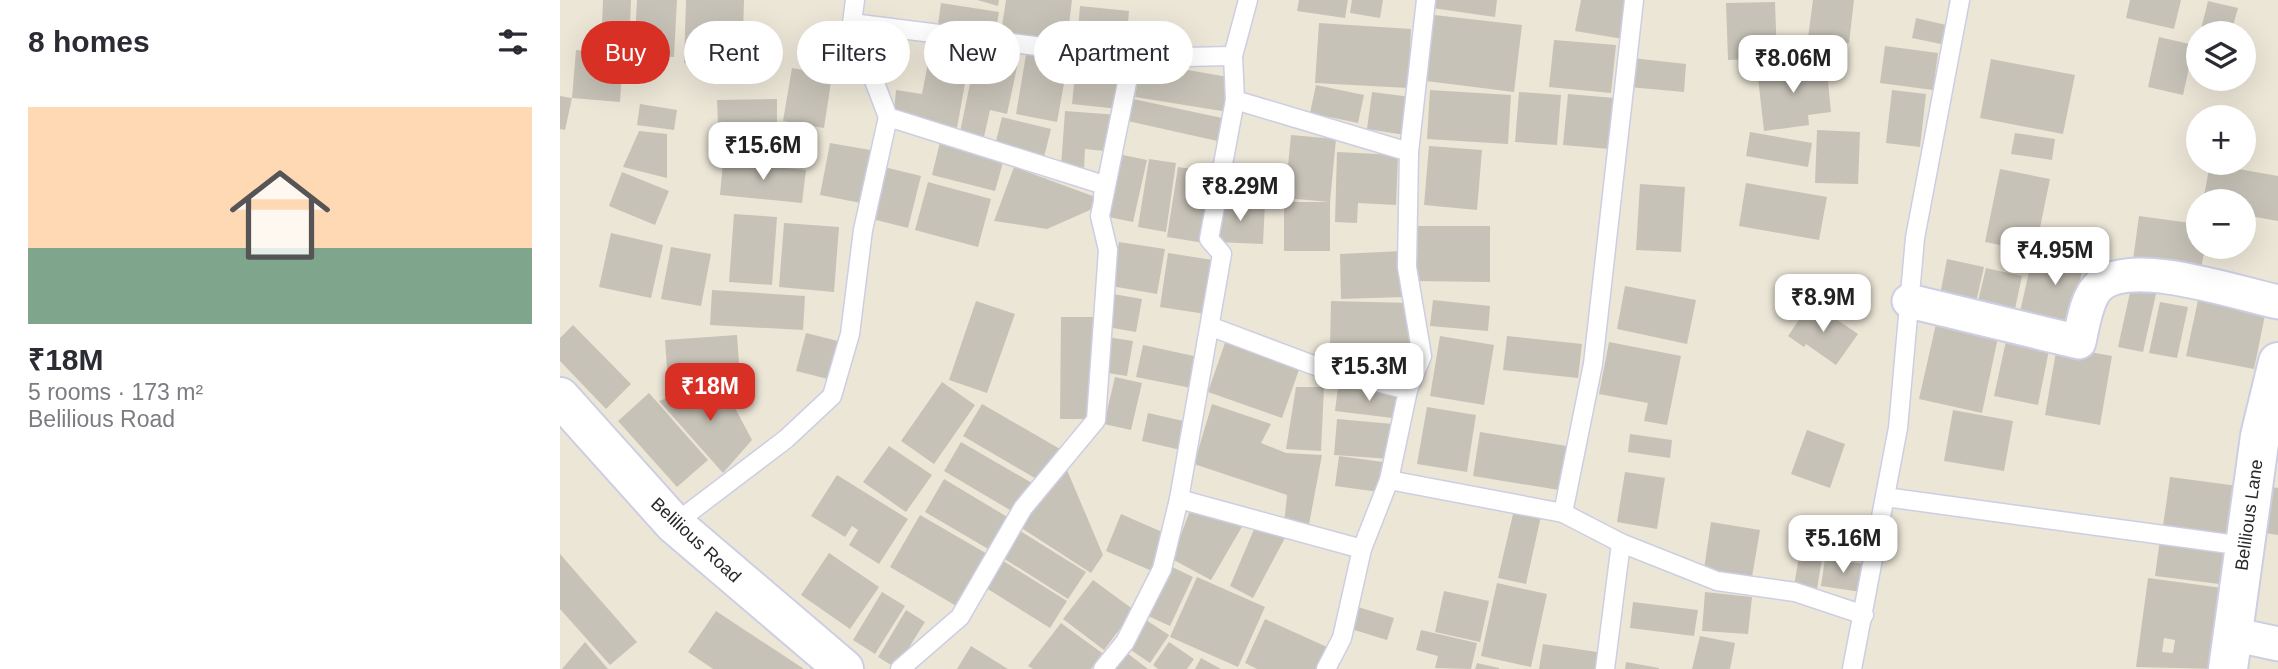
<!DOCTYPE html>
<meta charset="utf-8">
<style>
:root{--surface:#fff;--page:#f2f2f3;--text:#2b2b33;--muted:#7c7c81;--line:#e1e1e2;--accent:#d93025}
body{margin:0;font-family:Helvetica,sans-serif;background:var(--page);color:var(--text);height:100vh;display:flex;flex-direction:column;font-size:26px;white-space:nowrap}
*{box-sizing:border-box;margin:0}
p{font-size:23px;color:var(--muted)}
.icon{flex:none;width:38px;height:38px;fill:none;stroke:currentColor;stroke-width:2;stroke-linecap:round;stroke-linejoin:round}
.map{position:relative;flex:1;overflow:hidden}
.details{display:flex;flex-direction:column;background:var(--surface);width:560px}
.details>*{flex:none}
.guide{position:absolute;left:21px;top:21px;width:665px;height:63px;display:flex;gap:14px}
.buttons{position:absolute;left:1626px;top:21px;display:grid;gap:14px}
.buttons a{display:grid;place-items:center;width:70px;height:70px;border-radius:50%;background:var(--surface);box-shadow:0 7px 28px #0002;font-size:35px}
.price{position:absolute;translate:-50% -60px;padding:0 16px;border-radius:14px;background:#fff;color:#222;font-size:23px;line-height:46px;filter:drop-shadow(0 2px 4px #0008)}
.price::after{content:'';position:absolute;left:50%;top:42px;width:21px;height:16px;margin-left:-10px;background:inherit;clip-path:polygon(0 0,100% 0,50% 100%)}
.price.selected{background:var(--accent);color:#fff}
ul{padding:0;list-style:none}
li{display:grid;align-content:center;gap:14px;height:371px;padding:0 28px}
li+li{border-top:2px solid var(--line)}
li span{display:grid;place-items:center;height:217px;border-radius:0px;color:#555}
li>.icon{margin-inline-start:auto}
span .icon{width:126px;height:126px;fill:#fffc;stroke-width:1}
li b{font-size:30px}
h2{display:flex;justify-content:space-between;align-items:center;height:84px;padding:0 28px;font-size:30px}
.tag{padding:0 24px;border-radius:32px;background:var(--surface);box-shadow:0 7px 28px #0002;font-size:24px;line-height:63px}
.tag.selected{background:var(--accent);color:#fff}
main{display:flex;flex:1;min-height:0}
.map>svg:first-child{display:block}
.building{fill:#c7c2b7;fill-rule:evenodd}
.lines{fill:none;stroke-linecap:round;stroke-linejoin:round}
.lane-casing{stroke:#cdcee3;stroke-width:21}
.street-casing{stroke:#cdcee3;stroke-width:37}
.secondary-casing{stroke:#cdcee3;stroke-width:42}
.lane{stroke:#fff;stroke-width:18}
.street{stroke:#fff;stroke-width:33}
.secondary{stroke:#fff;stroke-width:38}
.labels{text-anchor:middle;stroke-width:7;stroke-linejoin:round;paint-order:stroke}
.street-label{font-size:18px;fill:#282828;stroke:#fff}
</style>
<main>
<section class="details">
<h2>8 homes<svg class="icon" aria-label="filters" viewBox="0 0 24 24"><path d="M4 7h16M4 17h16"/><circle cx="9" cy="7" r="2"/><circle cx="15" cy="17" r="2"/></svg></h2>
<ul>
<li><span style="background:linear-gradient(#ffd9b3 65%,#7fa58c 0)"><svg class="icon" aria-label="home" viewBox="0 0 24 24"><path d="M3 11l9-7 9 7M6 9v11h12V9"/></svg></span><div><b>₹18M</b><p>5 rooms · 173 m²</p><p>Belilious Road</p></div></li>
</ul>
</section>
<div class="map">
<svg width="1718" height="669" viewBox="0 0 1718 669">
<rect width="100%" height="100%" fill="#ece6d7"/>
<!-- building -->
<g class="building">
<polygon points="43,0 71,0 69,50 41,48"/>
<polygon points="77,0 117,0 114,57 74,55"/>
<polygon points="126,0 184,0 182,65 124,63"/>
<polygon points="417,0 439,0 438,6"/>
<polygon points="446,0 512,0 506,48 440,39"/>
<polygon points="739,0 788,0 785,18 737,11"/>
<polygon points="792,0 823,0 820,18 790,13"/>
<polygon points="873,0 937,0 935,17 872,8"/>
<polygon points="1021,0 1070,0 1063,39 1015,31"/>
<polygon points="1253,0 1294,0 1289,43 1248,38"/>
<polygon points="1570,0 1621,0 1614,29 1566,18"/>
<polygon points="1648,1 1678,8 1671,33 1640,33"/>
<polygon points="1215,2 1217,58 1168,60 1166,3"/>
<polygon points="381,3 439,12 434,41 377,32"/>
<polygon points="520,6 569,11 566,48 517,44"/>
<polygon points="874,15 962,25 954,92 866,81"/>
<polygon points="1356,18 1386,25 1381,44 1352,38"/>
<polygon points="759,23 851,29 848,88 755,83"/>
<polygon points="373,37 412,44 397,128 334,111 336,90 362,94"/>
<polygon points="1599,37 1634,45 1623,95 1588,87"/>
<polygon points="994,40 1056,45 1051,93 989,87"/>
<polygon points="1637,43 1638,43 1638,61 1633,60"/>
<polygon points="418,45 460,53 447,114 430,110 424,137 400,132"/>
<polygon points="1325,46 1378,53 1373,90 1320,83"/>
<polygon points="467,49 509,56 497,122 456,114"/>
<polygon points="16,50 63,54 60,102 12,98"/>
<polygon points="517,55 565,60 559,109 512,104"/>
<polygon points="1072,58 1126,64 1124,92 1069,87"/>
<polygon points="1431,59 1515,75 1503,134 1420,118"/>
<polygon points="581,62 674,78 668,112 575,97"/>
<polygon points="1266,62 1271,112 1248,115 1249,125 1204,131 1197,69"/>
<polygon points="232,68 272,75 264,128 223,121"/>
<polygon points="756,85 804,95 798,123 750,113"/>
<polygon points="870,90 951,95 948,144 867,139"/>
<polygon points="1332,90 1366,94 1360,147 1326,143"/>
<polygon points="812,92 851,97 845,135 807,129"/>
<polygon points="959,92 1001,95 997,145 955,142"/>
<polygon points="1008,94 1054,98 1050,149 1003,145"/>
<polygon points="0,96 12,98 5,130 0,129"/>
<polygon points="568,98 667,119 662,142 563,120"/>
<polygon points="217,99 217,124 158,125 157,100"/>
<polygon points="80,104 117,110 114,130 77,125"/>
<polygon points="505,111 558,115 555,152 525,149 524,169 501,166"/>
<polygon points="442,117 491,129 483,161 434,149"/>
<polygon points="1257,130 1300,132 1298,184 1255,183"/>
<polygon points="79,131 107,134 107,178 63,167"/>
<polygon points="1190,132 1252,143 1248,167 1186,156"/>
<polygon points="1455,133 1495,139 1492,160 1451,154"/>
<polygon points="731,135 776,139 770,202 725,198"/>
<polygon points="381,138 445,155 435,191 372,175"/>
<polygon points="270,143 316,151 306,204 260,195"/>
<polygon points="869,146 922,150 917,210 864,205"/>
<polygon points="777,152 838,155 836,205 798,203 797,223 775,222"/>
<polygon points="558,154 587,160 573,222 544,216"/>
<polygon points="589,159 616,163 606,232 578,227"/>
<polygon points="163,162 246,170 242,203 160,195"/>
<polygon points="1650,164 1718,176 1718,221 1684,215 1684,201 1643,201"/>
<polygon points="320,166 361,176 348,228 308,218"/>
<polygon points="454,167 538,198 530,210 487,229 434,221"/>
<polygon points="618,167 655,172 644,243 607,237"/>
<polygon points="1440,169 1490,179 1475,252 1425,242"/>
<polygon points="62,172 109,191 95,225 49,206"/>
<polygon points="368,182 431,199 418,247 355,230"/>
<polygon points="1186,183 1267,197 1259,240 1179,226"/>
<polygon points="1080,184 1125,187 1121,252 1076,250"/>
<polygon points="657,202 705,203 703,244 656,242"/>
<rect x="724" y="202" width="46" height="49"/>
<polygon points="174,214 217,217 212,285 169,282"/>
<polygon points="1579,216 1638,224 1638,247 1645,247 1641,269 1573,260"/>
<polygon points="224,223 279,227 274,292 219,287"/>
<polygon points="853,226 930,226 930,282 852,281"/>
<polygon points="51,233 103,245 91,298 39,287"/>
<polygon points="559,242 605,249 597,294 551,286"/>
<polygon points="111,247 151,254 141,306 101,299"/>
<polygon points="1504,247 1526,252 1511,323 1460,312 1470,267 1485,270 1488,256 1502,259"/>
<polygon points="842,251 844,297 781,299 780,254"/>
<polygon points="608,253 659,261 652,315 600,307"/>
<polygon points="1387,259 1424,267 1416,302 1380,295"/>
<polygon points="1426,268 1462,276 1455,309 1418,301"/>
<polygon points="1573,279 1598,285 1583,352 1558,347"/>
<polygon points="1065,286 1136,300 1127,344 1057,329"/>
<polygon points="152,290 245,296 243,330 150,325"/>
<polygon points="1640,291 1707,305 1694,369 1626,356"/>
<polygon points="553,294 582,299 576,332 547,327"/>
<polygon points="873,300 930,306 928,331 870,326"/>
<polygon points="416,301 455,314 427,393 389,380"/>
<polygon points="771,301 851,303 850,347 770,346"/>
<polygon points="1251,302 1298,334 1276,365 1246,344 1244,347 1228,336"/>
<polygon points="1600,302 1628,307 1617,358 1589,353"/>
<polygon points="1378,315 1440,328 1422,413 1359,399"/>
<polygon points="501,317 536,317 536,419 500,419"/>
<polygon points="13,325 71,384 46,409 0,361 0,338"/>
<polygon points="246,333 278,341 268,379 236,371"/>
<polygon points="177,335 180,377 108,382 105,340"/>
<polygon points="880,336 934,345 924,405 870,396"/>
<polygon points="947,336 1022,344 1018,378 943,370"/>
<polygon points="547,337 573,341 567,376 541,372"/>
<polygon points="667,337 741,364 722,418 648,392"/>
<polygon points="1446,341 1489,350 1478,405 1434,396"/>
<polygon points="1049,342 1121,356 1107,425 1084,421 1088,403 1039,394"/>
<polygon points="583,345 643,358 636,389 576,377"/>
<polygon points="1497,346 1552,356 1540,425 1485,415"/>
<polygon points="555,377 582,383 571,430 544,424"/>
<polygon points="382,382 415,405 374,464 341,441"/>
<polygon points="147,383 175,408 192,440 163,473 99,401"/>
<polygon points="736,387 764,387 761,451 726,449"/>
<polygon points="778,387 844,395 841,419 775,411"/>
<polygon points="89,393 148,460 117,487 58,421"/>
<polygon points="422,404 500,449 480,481 403,436"/>
<polygon points="652,404 711,424 701,443 726,453 762,455 748,530 724,524 727,495 634,464"/>
<polygon points="867,407 916,415 907,472 857,464"/>
<polygon points="1393,410 1453,421 1444,471 1384,461"/>
<polygon points="588,413 632,423 625,451 582,441"/>
<polygon points="777,419 833,424 831,459 774,455"/>
<polygon points="1247,430 1285,444 1270,488 1231,474"/>
<polygon points="920,432 1007,446 999,490 913,476"/>
<polygon points="1070,434 1112,440 1110,458 1068,452"/>
<polygon points="401,442 472,483 455,513 384,471"/>
<polygon points="329,446 372,475 346,512 303,482"/>
<polygon points="779,456 823,462 819,492 775,486"/>
<polygon points="504,463 543,555 531,573 460,527"/>
<polygon points="1065,472 1105,478 1097,529 1057,522"/>
<polygon points="277,475 348,519 319,564 289,545 298,530 292,526 285,537 251,516"/>
<polygon points="1610,477 1678,486 1670,542 1602,533"/>
<polygon points="384,479 449,518 430,550 365,512"/>
<polygon points="1707,486 1718,488 1718,535 1699,532"/>
<polygon points="632,505 683,525 651,580 612,559"/>
<polygon points="954,510 981,516 966,584 938,578"/>
<polygon points="561,514 609,535 592,571 546,551"/>
<polygon points="360,515 429,555 398,607 330,567"/>
<polygon points="1268,516 1313,524 1306,562 1261,553"/>
<polygon points="1151,522 1200,530 1192,577 1144,569"/>
<polygon points="695,527 726,536 693,598 670,586"/>
<polygon points="457,529 526,572 508,599 440,556"/>
<polygon points="1600,539 1673,549 1668,585 1595,576"/>
<polygon points="269,553 319,587 290,629 241,595"/>
<polygon points="0,554 77,642 50,665 0,609"/>
<polygon points="1239,556 1262,559 1257,589 1234,586"/>
<polygon points="437,557 507,601 490,628 420,584"/>
<polygon points="1265,559 1305,564 1301,592 1261,586"/>
<polygon points="608,565 633,577 610,626 586,615"/>
<polygon points="637,577 705,607 678,667 610,637"/>
<path d="M1588 578 1662 588 1660 669 1576 667ZM1604 638 1615 640 1613 653 1602 652Z"/>
<polygon points="533,580 574,610 544,650 503,619"/>
<polygon points="937,583 987,594 971,667 921,656"/>
<polygon points="884,591 929,601 920,642 875,632"/>
<polygon points="322,592 345,606 315,654 293,640"/>
<polygon points="1145,592 1192,597 1188,634 1142,631"/>
<polygon points="1073,602 1138,610 1134,636 1070,628"/>
<polygon points="798,607 834,618 827,640 791,629"/>
<polygon points="346,610 365,622 336,668 318,657"/>
<polygon points="156,611 244,669 153,669 128,652"/>
<polygon points="705,619 767,647 757,669 697,669 685,663"/>
<polygon points="586,620 609,635 590,663 568,648"/>
<polygon points="501,623 542,653 531,669 473,669 468,666"/>
<polygon points="861,630 917,643 911,669 875,668 878,656 856,650"/>
<polygon points="1140,636 1175,643 1170,669 1132,669"/>
<polygon points="25,642 48,669 2,669"/>
<polygon points="609,642 634,659 627,669 598,669 593,665"/>
<polygon points="983,644 1044,653 1041,669 979,669"/>
<polygon points="411,646 448,669 397,669"/>
<polygon points="567,653 588,669 555,669"/>
<polygon points="641,658 661,669 635,669"/>
<polygon points="1066,662 1099,668 1099,669 1065,669"/>
<polygon points="917,663 939,668 939,669 915,669"/>
</g>
<g class="lines">
<!-- lane casing -->
<g class="lane-casing">
<g id="lane">
<polyline points="295,0 292,23 328,117 544,185 543,198"/>
<polyline points="292,23 572,58 673,56"/>
<polyline points="675,100 849,152"/>
<polyline points="652,327 761,368 848,390"/>
<polyline points="829,480 1003,513 1061,543 1157,581 1235,592 1304,615"/>
<polyline points="1325,497 1684,546"/>
<polyline points="619,499 802,549"/>
<polyline points="1003,513 1033,364 1074,0"/>
<polyline points="114,524 226,439 272,396 290,334 303,230 328,117"/>
<polyline points="340,669 400,617 463,508 536,420 548,250 540,216 572,58"/>
<polyline points="543,669 565,642 602,569 619,499 662,254 649,239 675,100 673,56 688,0"/>
<polyline points="766,669 782,638 802,549 829,480 848,390 862,356 847,267 849,152 866,0"/>
<polyline points="1045,669 1061,543"/>
<polyline points="1292,669 1338,428 1355,238 1400,0"/>
</g>
</g>
<!-- street casing -->
<g class="street-casing">
<g id="street">
<path d="M1349 301 1519 342C1523 325 1526 298 1539 286 1572 257 1677 293 1718 302"/>
<polyline points="1672,634 1718,644"/>
</g>
</g>
<!-- secondary casing -->
<g class="secondary-casing">
<g id="secondary">
<polyline points="0,397 114,524 284,669"/>
<polyline points="1668,669 1700,436 1718,362"/>
</g>
</g>
<!-- lane -->
<use href="#lane" class="lane"/>
<!-- street -->
<use href="#street" class="street"/>
<!-- secondary -->
<use href="#secondary" class="secondary"/>
</g>
<g class="labels">
<!-- street labels -->
<g class="street-label">
<text transform="translate(1689 515) rotate(-82)" y="6">Belilious Lane</text>
<text transform="translate(136 540) rotate(43)" y="6">Belilious Road</text>
</g>
</g>
</svg>
<div class="buttons">
<a><svg class="icon" aria-label="layers" viewBox="0 0 24 24"><path d="M12 4l9 5-9 5-9-5zM3 14l9 5 9-5"/></svg></a>
<a>+</a>
<a>−</a>
</div>
<b class="price" style="left:1233px;top:95px">₹8.06M</b>
<b class="price" style="left:203px;top:182px">₹15.6M</b>
<b class="price" style="left:680px;top:223px">₹8.29M</b>
<b class="price" style="left:1495px;top:287px">₹4.95M</b>
<b class="price" style="left:1263px;top:334px">₹8.9M</b>
<b class="price" style="left:809px;top:403px">₹15.3M</b>
<b class="price selected" style="left:150px;top:423px">₹18M</b>
<b class="price" style="left:1283px;top:575px">₹5.16M</b>
<div class="guide">
<a class="tag selected">Buy</a>
<a class="tag">Rent</a>
<a class="tag">Filters</a>
<a class="tag">New</a>
<a class="tag">Apartment</a>
</div>
</div>
</main>
